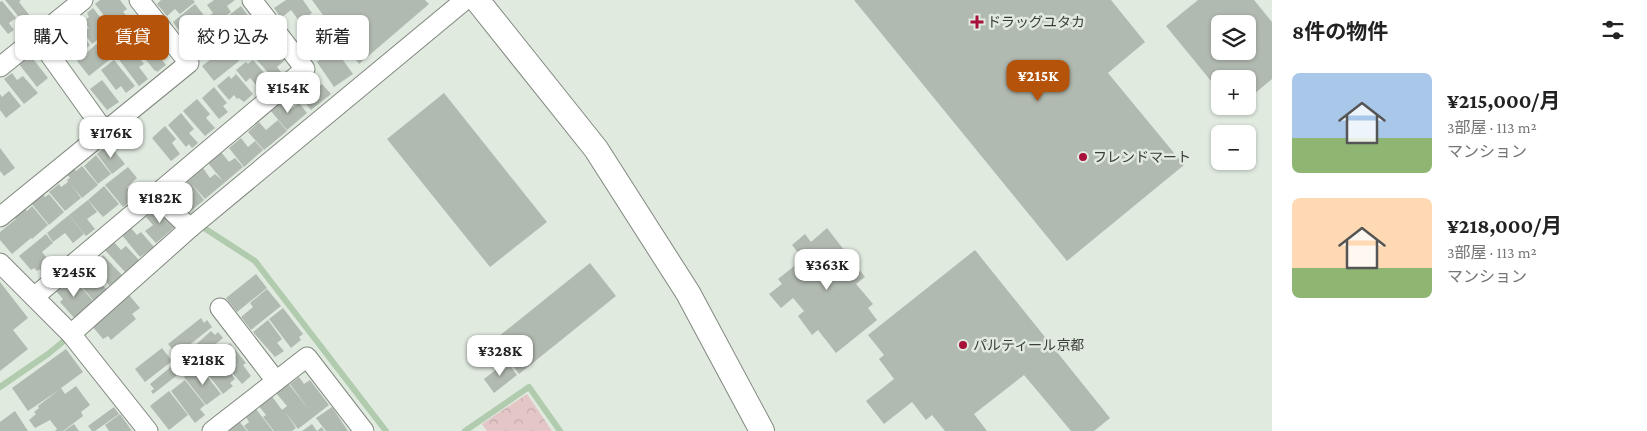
<!DOCTYPE html>
<html lang="ja">
<meta charset="utf-8">
<style>
:root{--surface:#fff;--page:#f6f6f6;--text:#222;--muted:#767676;--accent:#b45309}
body{margin:0;font-family:"Crimson Pro","Noto Sans JP",serif;background:var(--page);color:var(--text);height:100vh;display:flex;flex-direction:column;font-size:19px;white-space:nowrap}
*{box-sizing:border-box;margin:0}
p{font-size:16px;color:var(--muted)}
.icon{flex:none;width:28px;height:28px;fill:none;stroke:currentColor;stroke-width:2;stroke-linecap:round;stroke-linejoin:round}
.map{position:relative;flex:1;overflow:hidden}
.details{display:flex;flex-direction:column;background:var(--surface);width:375px}
.details>*{flex:none}
.top-card{position:absolute;left:15px;top:15px;width:475px;height:45px;display:flex;gap:10px}
.buttons{position:absolute;left:1211px;top:15px;display:grid;gap:10px}
.buttons a{display:grid;place-items:center;width:45px;height:45px;border-radius:8px;background:var(--surface);box-shadow:0 1px 4px #0004;font-size:25px}
.price{position:absolute;translate:-50% -42px;padding:0 11px;border-radius:10px;background:#fff;color:#222;font-size:16px;line-height:32px;filter:drop-shadow(0 1px 2px #0008)}
.price::after{content:'';position:absolute;left:50%;top:30px;width:15px;height:11px;margin-left:-8px;background:inherit;clip-path:polygon(0 0,100% 0,50% 100%)}
.price.active{background:var(--accent);color:#fff}
ul{padding:0;list-style:none}
li{display:flex;align-items:center;gap:15px;height:125px;padding:0 20px}
li span{display:grid;place-items:center;flex:none;width:140px;height:100px;border-radius:8px;color:#555}
li>.icon{margin-inline-start:auto}
span .icon{width:60px;height:60px;fill:#fffc;stroke-width:1}
li b{font-size:21px}
h2{display:flex;justify-content:space-between;align-items:center;height:60px;padding:0 20px;font-size:21px}
.pill{padding:0 18px;border-radius:8px;background:var(--surface);box-shadow:0 1px 4px #0004;font-size:18px;line-height:45px}
.pill.active{background:var(--accent);color:#fff}
main{display:flex;flex:1;min-height:0}
.map>svg:first-child{display:block}
.park{fill:url(#park-crowns)}
.lines{fill:none;stroke-linecap:round;stroke-linejoin:round}
.stream{stroke:#b0cbad;stroke-width:6}
.building{fill:#b1bab0;fill-rule:evenodd}
.minor-casing{stroke:#80887f;stroke-width:21}
.tertiary-casing{stroke:#80887f;stroke-width:26}
.minor{stroke:#fff;stroke-width:19}
.tertiary{stroke:#fff;stroke-width:24}
.poi-dot{fill:#a8113a;stroke:#e0eadf;stroke-width:2}
.labels{text-anchor:middle;stroke-width:5;stroke-linejoin:round;paint-order:stroke}
.poi-label{font-size:14px;fill:#3a3d39;stroke:#e0eadf;text-anchor:start}
</style>
<main>
<div class="map">
<svg width="1272" height="431" viewBox="0 0 1272 431">
<defs>
<pattern id="park-crowns" width="20" height="18" patternUnits="userSpaceOnUse" patternTransform="scale(1.25)"><rect width="20" height="18" fill="#e4c6c7"/><path d="M2 6a3 3 0 1 1 6 0M12 15a3 3 0 1 1 6 0" fill="none" stroke="#c4abac"/></pattern>
</defs>
<rect width="100%" height="100%" fill="#e0eadf"/>
<!-- park -->
<polygon class="park" points="527,394 552,431 487,431 482,424"/>
<g class="lines">
<!-- stream -->
<g class="stream">
<polyline points="201,226 255,261 386,431"/>
<polyline points="0,387 48,354 70,336"/>
<polyline points="465,431 529,387 560,431"/>
</g>
</g>
<!-- building -->
<g class="building">
<polygon points="5,0 21,0 19,2 30,16 23,22"/>
<polygon points="100,0 120,0 127,9 123,12 127,16 113,27 95,4"/>
<polygon points="161,0 193,0 195,2 180,14 175,9 167,16 157,4"/>
<polygon points="214,0 235,0 227,6 231,12 217,23 210,15 213,13 207,5"/>
<polygon points="286,0 303,0 312,13 300,22 291,10 281,18 274,8"/>
<polygon points="312,0 425,0 429,4 359,64"/>
<polygon points="854,0 1111,0 1145,42 1108,73 1184,165 1067,261"/>
<path d="M1198 0H1254L1272 22V79L1248 99V79H1220V92L1166 26ZM1220 24H1248V51H1220Z"/>
<polygon points="2,1 16,18 9,23 14,30 8,34 0,24 0,2"/>
<polygon points="195,4 210,23 192,36 186,29 181,34 173,22"/>
<polygon points="241,6 249,17 240,25 244,31 231,41 224,33 227,31 220,22"/>
<polygon points="93,8 110,30 92,44 83,32 89,28 84,21 89,17 87,13"/>
<polygon points="132,16 137,23 129,29 136,39 116,55 104,39"/>
<polygon points="318,21 333,41 310,57 303,47 306,44 299,35"/>
<polygon points="256,24 264,35 251,44 256,51 246,58 233,41"/>
<polygon points="73,25 90,45 74,58 70,53 68,55 56,39"/>
<polygon points="211,25 224,43 202,60 197,55 199,53 190,41"/>
<polygon points="149,33 167,56 162,60 166,65 157,72 156,70 155,71 134,45"/>
<polygon points="100,41 113,57 89,76 77,61"/>
<polygon points="228,46 239,61 214,81 202,66"/>
<polygon points="131,47 144,64 139,67 148,79 139,86 117,57"/>
<polygon points="335,49 353,74 334,87 317,62"/>
<polygon points="260,50 265,55 270,51 274,56 278,52 285,60 277,67 281,72 273,78 253,56"/>
<polygon points="30,55 48,78 37,87 19,64"/>
<polygon points="114,60 135,86 126,93 121,86 116,90 101,70"/>
<polygon points="253,60 269,78 258,87 250,78 246,82 236,70 246,62 248,64"/>
<polygon points="12,73 17,80 23,76 38,93 24,104 4,79"/>
<polygon points="236,74 253,94 244,102 239,98 237,99 234,95 229,100 217,86 229,76 231,79"/>
<polygon points="102,80 119,102 107,110 90,89"/>
<polygon points="306,82 314,91 322,84 331,94 311,110 296,91"/>
<polygon points="214,87 227,103 223,106 228,112 219,119 202,98"/>
<polygon points="9,91 21,106 6,118 0,110 0,94 2,97"/>
<polygon points="444,93 547,222 490,267 387,139"/>
<polygon points="197,99 210,114 206,118 215,128 205,136 183,111"/>
<polygon points="283,99 291,109 299,103 307,113 287,130 270,110"/>
<polygon points="181,113 194,129 189,133 198,143 192,148 189,144 186,147 168,125"/>
<polygon points="278,120 287,131 264,150 248,132 259,122 266,130"/>
<polygon points="165,126 176,139 172,143 180,154 171,161 152,138"/>
<polygon points="241,138 248,147 255,141 263,150 244,167 229,148"/>
<polygon points="109,144 125,164 112,174 97,154"/>
<polygon points="0,148 15,168 4,176 0,171"/>
<polygon points="221,152 229,162 235,158 243,167 205,199 190,182 204,200 186,215 179,206 182,204 176,196 180,192 178,190 203,168 210,178 215,174 223,181 208,163"/>
<polygon points="96,155 111,174 98,184 84,166"/>
<polygon points="82,166 98,185 82,198 72,186 81,198 65,211 49,192 59,184 61,187 68,182 67,180 70,178 66,173 73,167 76,171"/>
<polygon points="128,167 137,178 127,187 135,197 123,207 105,185"/>
<polygon points="104,186 119,204 103,217 88,200"/>
<polygon points="42,193 45,197 49,194 64,212 49,225 31,203"/>
<polygon points="88,200 97,212 87,219 95,229 86,236 69,215"/>
<polygon points="161,205 177,225 156,243 145,231 153,225 146,217"/>
<polygon points="32,206 48,225 32,239 18,223 31,238 12,254 0,240 0,232 16,219 13,217 24,207 27,211"/>
<polygon points="69,215 84,234 73,243 65,233 53,242 47,233"/>
<polygon points="130,227 137,235 141,232 154,247 140,257 121,234"/>
<polygon points="827,228 865,277 856,284 873,304 868,308 877,320 836,353 818,330 812,335 798,316 804,311 793,298 781,308 769,294 782,284 778,279 803,259 792,245 805,234 811,242"/>
<polygon points="46,234 53,243 42,252 52,264 42,272 40,269 37,271 34,268 31,270 19,256"/>
<polygon points="113,241 121,250 126,246 139,260 125,272 104,249"/>
<polygon points="975,250 1110,418 1094,431 1071,431 1024,375 974,414 987,431 945,431 932,415 926,420 912,402 884,424 866,401 894,379 879,359 884,355 868,335"/>
<polygon points="103,255 122,275 110,286 92,266"/>
<polygon points="590,263 616,296 519,374 493,341"/>
<polygon points="84,270 89,276 92,274 107,290 94,301 74,278"/>
<polygon points="256,274 267,288 237,312 226,298"/>
<polygon points="71,276 94,302 75,319 60,302 63,299 55,290"/>
<polygon points="0,282 28,318 13,330 28,349 0,371"/>
<polygon points="267,289 281,306 251,330 241,317 253,307 250,303"/>
<polygon points="129,295 140,308 132,314 136,319 111,340 108,336 103,339 92,326"/>
<polygon points="283,308 303,334 299,337 301,340 291,348 269,319"/>
<polygon points="201,318 204,323 207,320 212,327 183,350 181,348 175,352 168,344"/>
<polygon points="268,320 282,339 277,343 284,351 275,357 253,332"/>
<polygon points="211,331 215,335 218,332 223,338 188,367 181,358"/>
<polygon points="230,343 246,363 243,365 251,376 242,384 216,354"/>
<polygon points="162,348 172,361 145,382 135,369"/>
<polygon points="66,349 83,372 61,388 65,394 76,386 90,405 81,412 83,416 63,431 55,431 57,429 50,420 35,428 29,420 36,414 34,412 39,408 38,406 59,390 28,411 12,388"/>
<polygon points="218,356 235,379 230,383 233,386 223,394 203,368"/>
<polygon points="178,361 185,369 153,394 151,391 154,389 150,384"/>
<polygon points="507,361 517,375 494,393 484,379"/>
<polygon points="199,366 221,394 206,405 184,377"/>
<polygon points="299,377 304,384 310,380 329,405 298,429 285,412 296,428 292,431 274,431 263,417 266,415 258,405 271,395 282,410 287,406 276,393 288,383 309,410 290,384"/>
<polygon points="185,380 205,405 200,409 205,415 195,423 171,391"/>
<polygon points="169,391 188,415 169,430 150,406"/>
<polygon points="114,407 119,414 95,431 92,431 88,426"/>
<polygon points="332,407 348,431 326,431 316,418"/>
<polygon points="256,409 273,431 248,431 244,426 249,422 246,417"/>
<polygon points="15,411 28,431 0,431 0,422"/>
<polygon points="120,414 132,431 109,431 105,425"/>
<polygon points="239,421 247,431 230,431 228,429"/>
<polygon points="74,424 79,431 64,431"/>
<polygon points="312,424 317,431 322,427 324,431 302,431"/>
</g>
<g class="lines">
<!-- minor casing -->
<g class="minor-casing">
<g id="minor">
<polyline points="37,37 105,132"/>
<polyline points="0,67 83,0"/>
<polyline points="155,195 190,228"/>
<polyline points="0,217 189,63 139,0"/>
<polyline points="0,263 71,334 148,431"/>
<polyline points="34,297 305,69 252,0"/>
<polyline points="220,308 276,381"/>
<polyline points="71,334 190,228 465,0"/>
<polyline points="212,431 307,357 364,431"/>
</g>
</g>
<!-- tertiary casing -->
<g class="tertiary-casing">
<polyline id="tertiary" points="477,0 596,149 688,293 762,431"/>
</g>
<!-- minor -->
<use href="#minor" class="minor"/>
<!-- tertiary -->
<use href="#tertiary" class="tertiary"/>
</g>
<!-- markers -->
<g class="poi-dot">
<path d="M974.5 14.5h5v5h5v5h-5v5h-5v-5h-5v-5h5z"/>
<circle cx="1083" cy="157" r="5"/>
<circle cx="963" cy="345" r="5"/>
</g>
<g class="labels">
<!-- poi labels -->
<g class="poi-label">
<text x="987" y="27">ドラッグユタカ</text>
<text x="1093" y="162">フレンドマート</text>
<text x="973" y="350">パルティール京都</text>
</g>
</g>
</svg>
<div class="buttons">
<a><svg class="icon" aria-label="layers" viewBox="0 0 24 24"><path d="M12 4l9 5-9 5-9-5zM3 14l9 5 9-5"/></svg></a>
<a>+</a>
<a>−</a>
</div>
<b class="price active" style="left:1038px;top:102px">¥215K</b>
<b class="price" style="left:288px;top:114px">¥154K</b>
<b class="price" style="left:111px;top:159px">¥176K</b>
<b class="price" style="left:160px;top:224px">¥182K</b>
<b class="price" style="left:827px;top:291px">¥363K</b>
<b class="price" style="left:74px;top:298px">¥245K</b>
<b class="price" style="left:500px;top:377px">¥328K</b>
<b class="price" style="left:203px;top:386px">¥218K</b>
<div class="top-card">
<a class="pill">購入</a>
<a class="pill active">賃貸</a>
<a class="pill">絞り込み</a>
<a class="pill">新着</a>
</div>
</div>
<section class="details">
<h2>8件の物件<svg class="icon" aria-label="filters" viewBox="0 0 24 24"><path d="M4 7h16M4 17h16"/><circle cx="9" cy="7" r="2"/><circle cx="15" cy="17" r="2"/></svg></h2>
<ul>
<li><span style="background:linear-gradient(#a9c7e8 65%,#8fb573 0)"><svg class="icon" aria-label="home" viewBox="0 0 24 24"><path d="M3 11l9-7 9 7M6 9v11h12V9"/></svg></span><div><b>¥215,000/月</b><p>3部屋 · 113 m²</p><p>マンション</p></div></li>
<li><span style="background:linear-gradient(#ffd9b3 70%,#8fb573 0)"><svg class="icon" aria-label="home" viewBox="0 0 24 24"><path d="M3 11l9-7 9 7M6 9v11h12V9"/></svg></span><div><b>¥218,000/月</b><p>3部屋 · 113 m²</p><p>マンション</p></div></li>
</ul>
</section>
</main>
